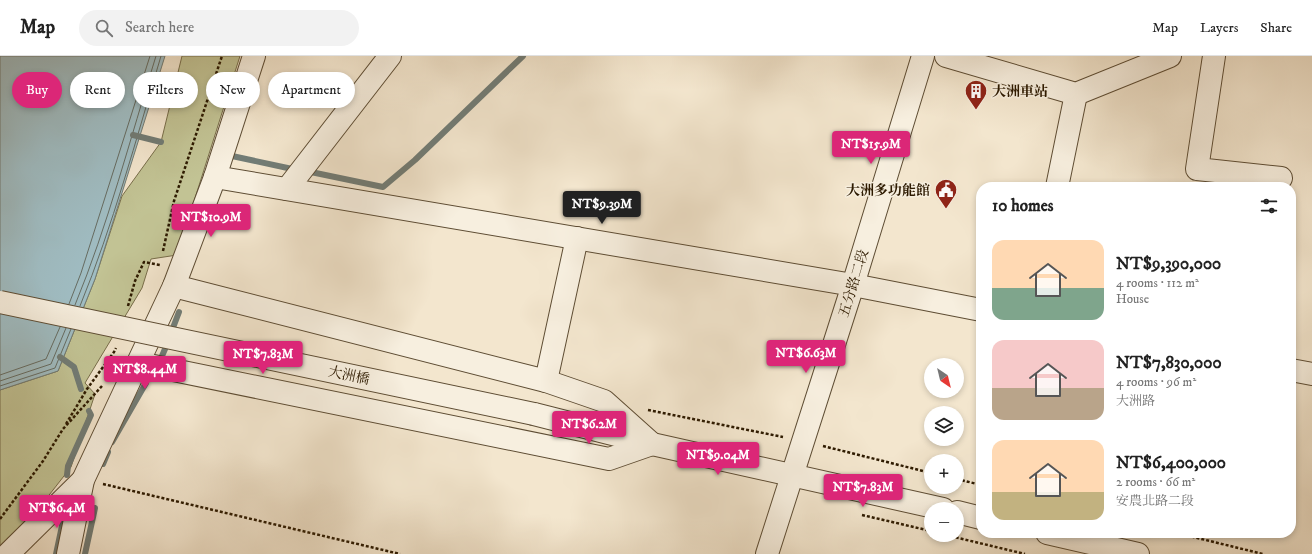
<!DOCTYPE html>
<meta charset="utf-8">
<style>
:root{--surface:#fff;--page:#f2f2f2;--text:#222;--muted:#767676;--line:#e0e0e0;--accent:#db2777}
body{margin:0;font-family:"IM FELL DW Pica","Noto Serif TC",serif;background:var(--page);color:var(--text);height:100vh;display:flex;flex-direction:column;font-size:15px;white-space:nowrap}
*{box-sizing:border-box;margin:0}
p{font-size:13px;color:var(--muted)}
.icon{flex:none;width:22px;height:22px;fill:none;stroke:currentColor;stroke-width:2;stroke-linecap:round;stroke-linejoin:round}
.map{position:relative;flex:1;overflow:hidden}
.drawer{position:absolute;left:976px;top:126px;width:320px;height:356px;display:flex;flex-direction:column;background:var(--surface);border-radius:16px;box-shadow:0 2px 6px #0003}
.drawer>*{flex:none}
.top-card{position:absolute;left:12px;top:16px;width:380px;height:36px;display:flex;gap:8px}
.needle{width:26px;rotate:145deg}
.buttons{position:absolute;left:924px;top:302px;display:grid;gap:8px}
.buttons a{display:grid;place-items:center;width:40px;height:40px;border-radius:50%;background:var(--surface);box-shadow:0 2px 6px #0003;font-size:20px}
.price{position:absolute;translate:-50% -34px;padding:0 9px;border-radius:4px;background:var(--accent);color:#fff;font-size:13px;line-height:26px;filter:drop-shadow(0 1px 2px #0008)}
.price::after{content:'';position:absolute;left:50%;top:24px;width:12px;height:9px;margin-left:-6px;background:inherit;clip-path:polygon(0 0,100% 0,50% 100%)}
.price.selected{background:#222;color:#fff}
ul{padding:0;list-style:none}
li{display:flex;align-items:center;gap:12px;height:100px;padding:0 16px}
li span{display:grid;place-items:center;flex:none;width:112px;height:80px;border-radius:12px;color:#555}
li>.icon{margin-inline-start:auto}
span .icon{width:48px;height:48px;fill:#fffc;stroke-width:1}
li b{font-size:17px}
h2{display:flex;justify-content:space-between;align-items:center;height:48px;padding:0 16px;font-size:17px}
.pill{padding:0 14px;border-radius:18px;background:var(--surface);box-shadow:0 2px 6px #0003;font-size:14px;line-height:36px}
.pill.selected{background:var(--accent);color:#fff}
header{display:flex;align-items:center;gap:24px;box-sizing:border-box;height:56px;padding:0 20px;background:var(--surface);border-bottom:1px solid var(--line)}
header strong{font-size:19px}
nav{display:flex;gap:22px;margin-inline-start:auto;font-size:14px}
.search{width:280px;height:36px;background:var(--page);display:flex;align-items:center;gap:10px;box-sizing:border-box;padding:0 14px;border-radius:22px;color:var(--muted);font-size:15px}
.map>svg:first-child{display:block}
.green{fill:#c2c394;stroke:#786e4a}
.water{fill:#a0bdc3;stroke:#727c75}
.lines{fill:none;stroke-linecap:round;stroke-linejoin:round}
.shore{stroke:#666c62;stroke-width:1}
.stream{stroke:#727c75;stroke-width:6}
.minor-casing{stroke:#5e4d34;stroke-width:24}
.path{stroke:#2d1a00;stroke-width:2.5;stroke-dasharray:3 2;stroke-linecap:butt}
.minor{stroke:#f7efdf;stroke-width:22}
.minor-bridge-casing{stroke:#5e4d34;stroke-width:24;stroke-linecap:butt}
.minor-bridge{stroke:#f7efdf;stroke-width:22}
.labels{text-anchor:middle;stroke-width:3;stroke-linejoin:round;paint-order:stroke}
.poi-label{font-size:14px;font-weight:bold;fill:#2d1a00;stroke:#f7efdf;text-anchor:start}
.street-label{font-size:14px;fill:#2d1a00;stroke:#f7efdf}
</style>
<header>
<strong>Map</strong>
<div class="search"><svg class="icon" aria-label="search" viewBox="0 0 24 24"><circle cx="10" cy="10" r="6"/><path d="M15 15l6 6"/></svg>Search here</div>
<nav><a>Map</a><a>Layers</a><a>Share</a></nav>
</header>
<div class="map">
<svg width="1312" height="498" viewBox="0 0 1312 498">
<rect width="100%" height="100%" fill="#f3e6ce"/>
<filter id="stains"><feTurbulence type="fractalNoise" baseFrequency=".005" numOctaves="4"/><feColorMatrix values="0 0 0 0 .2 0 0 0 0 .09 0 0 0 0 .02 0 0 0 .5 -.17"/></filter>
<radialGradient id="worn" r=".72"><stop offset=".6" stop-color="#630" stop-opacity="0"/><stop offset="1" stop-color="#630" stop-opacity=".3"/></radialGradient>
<!-- green -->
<polygon class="green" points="182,0 240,0 177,199 151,203 142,232 85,327 95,338 71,411 3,498 0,498 0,334 58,315 95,223 122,140 161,86"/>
<!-- water -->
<polygon class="water" points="0,0 165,0 95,223 58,315 0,334"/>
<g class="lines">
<!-- shore -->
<g class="shore">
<polyline points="69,248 81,217 150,0"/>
<path d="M75 249C108 169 130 83 156 0"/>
<path d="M80 250C113 169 136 84 161 0"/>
<polyline points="0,319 46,303 60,271"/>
<polyline points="0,325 51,308 66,272"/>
<polyline points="0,330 55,312 71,273"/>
</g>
<!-- stream -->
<g class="stream">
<polyline points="133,79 161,86"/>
<polyline points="232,100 297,114"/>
<polyline points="306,115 383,131 415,104 523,0"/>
<polyline points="171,277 179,256"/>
<polyline points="162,300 168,286"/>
<polyline points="60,301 74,311 81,333"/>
<polyline points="112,386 146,327"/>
<polyline points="103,408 108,396"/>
<polyline points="67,419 68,410 91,359 89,355"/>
<polyline points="56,498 63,465"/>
<polyline points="85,498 95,452"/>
</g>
<!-- minor casing -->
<g class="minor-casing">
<g id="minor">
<polyline points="946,0 1076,38 1170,0"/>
<polyline points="1214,0 1197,113 1281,122"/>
<polyline points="215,121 853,229 981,254"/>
<polyline points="1057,131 1076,38"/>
<polyline points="287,133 390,0"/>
<polyline points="174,230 546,325 604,345 652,388"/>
<polyline points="139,307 609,403 652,388"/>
<polyline points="1291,314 1312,318"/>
<polyline points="546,325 577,182"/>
<polyline points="534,358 652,388 943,453"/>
<polyline points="957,456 981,462"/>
<polyline points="1047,477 1138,498"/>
<polyline points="8,498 83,424"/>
<polyline points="68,498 83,424 174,230 215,121 254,0"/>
<polyline points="767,498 853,229 923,0"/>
</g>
</g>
<!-- path -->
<g class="path">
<polyline points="163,195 174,145 222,0"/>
<polyline points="128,250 135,225 144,206 160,209"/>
<polyline points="648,354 783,381"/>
<polyline points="66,368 87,333 114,296 116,292"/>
<polyline points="823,390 931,417"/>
<polyline points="957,423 981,429"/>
<polyline points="103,428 400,498"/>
<polyline points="862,459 931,475"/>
<polyline points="0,463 43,405 63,373 102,330"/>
<polyline points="1177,477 1263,498"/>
<polyline points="946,479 1025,498"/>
</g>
<!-- minor -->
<use href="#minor" class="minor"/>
<!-- minor-bridge casing -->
<g class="minor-bridge-casing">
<polyline id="minor-bridge" points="0,246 534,358"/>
</g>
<!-- minor-bridge -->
<use href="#minor-bridge" class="minor-bridge"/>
</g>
<!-- icons -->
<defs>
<g id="building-pin" transform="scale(1.15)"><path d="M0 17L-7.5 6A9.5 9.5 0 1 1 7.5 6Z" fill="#8f2418" stroke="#f7efdf"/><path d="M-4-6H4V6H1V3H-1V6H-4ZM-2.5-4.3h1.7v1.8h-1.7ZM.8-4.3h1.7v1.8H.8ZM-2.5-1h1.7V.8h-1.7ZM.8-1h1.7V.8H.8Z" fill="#fff"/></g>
<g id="civic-pin" transform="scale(1.15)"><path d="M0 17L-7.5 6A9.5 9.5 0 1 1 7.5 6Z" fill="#8f2418" stroke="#f7efdf"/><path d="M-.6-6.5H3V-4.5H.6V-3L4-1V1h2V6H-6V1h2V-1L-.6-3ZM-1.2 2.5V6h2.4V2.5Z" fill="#fff"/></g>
</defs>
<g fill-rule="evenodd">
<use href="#building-pin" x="976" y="35"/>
<use href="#civic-pin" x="946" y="134"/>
</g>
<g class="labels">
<!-- poi labels -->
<g class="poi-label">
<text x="992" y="40">大洲車站</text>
<text x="930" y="139" text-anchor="end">大洲多功能館</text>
</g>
<!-- street labels -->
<g class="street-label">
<text transform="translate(853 227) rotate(-73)" y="5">五分路二段</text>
<text transform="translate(349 319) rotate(12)" y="5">大洲橋</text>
</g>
</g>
<rect width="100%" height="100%" filter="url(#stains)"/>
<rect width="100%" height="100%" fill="url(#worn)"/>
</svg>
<div class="buttons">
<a><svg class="needle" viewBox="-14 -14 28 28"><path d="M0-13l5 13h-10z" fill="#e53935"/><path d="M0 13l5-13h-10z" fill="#767676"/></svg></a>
<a><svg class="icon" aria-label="layers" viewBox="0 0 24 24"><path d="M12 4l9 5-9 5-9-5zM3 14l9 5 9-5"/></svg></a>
<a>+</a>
<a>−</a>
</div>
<b class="price" style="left:871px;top:109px">NT$15.9M</b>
<b class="price selected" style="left:602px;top:169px">NT$9.39M</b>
<b class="price" style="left:211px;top:182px">NT$10.9M</b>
<b class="price" style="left:806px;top:318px">NT$6.63M</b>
<b class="price" style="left:263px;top:319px">NT$7.83M</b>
<b class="price" style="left:145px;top:334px">NT$8.44M</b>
<b class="price" style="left:589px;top:389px">NT$6.2M</b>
<b class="price" style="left:718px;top:420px">NT$9.04M</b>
<b class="price" style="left:863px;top:452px">NT$7.83M</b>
<b class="price" style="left:57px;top:473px">NT$6.4M</b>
<div class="top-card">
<a class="pill selected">Buy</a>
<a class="pill">Rent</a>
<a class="pill">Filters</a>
<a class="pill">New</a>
<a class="pill">Apartment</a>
</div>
<section class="drawer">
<h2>10 homes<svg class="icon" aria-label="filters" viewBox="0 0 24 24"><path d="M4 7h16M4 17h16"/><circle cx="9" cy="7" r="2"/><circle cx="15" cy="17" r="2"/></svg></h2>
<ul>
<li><span style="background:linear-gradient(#ffd9b3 60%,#7fa58c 0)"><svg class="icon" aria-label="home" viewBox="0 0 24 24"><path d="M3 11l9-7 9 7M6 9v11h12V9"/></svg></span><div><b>NT$9,390,000</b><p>4 rooms · 112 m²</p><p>House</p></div></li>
<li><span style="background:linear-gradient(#f6c9c9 60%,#b9a48a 0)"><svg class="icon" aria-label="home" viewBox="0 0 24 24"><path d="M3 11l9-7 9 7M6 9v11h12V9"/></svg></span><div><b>NT$7,830,000</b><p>4 rooms · 96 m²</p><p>大洲路</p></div></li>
<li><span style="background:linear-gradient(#ffd9b3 65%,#c2b280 0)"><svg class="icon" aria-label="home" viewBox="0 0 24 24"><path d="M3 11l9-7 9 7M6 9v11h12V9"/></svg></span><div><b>NT$6,400,000</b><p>2 rooms · 66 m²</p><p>安農北路二段</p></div></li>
</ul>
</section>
</div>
